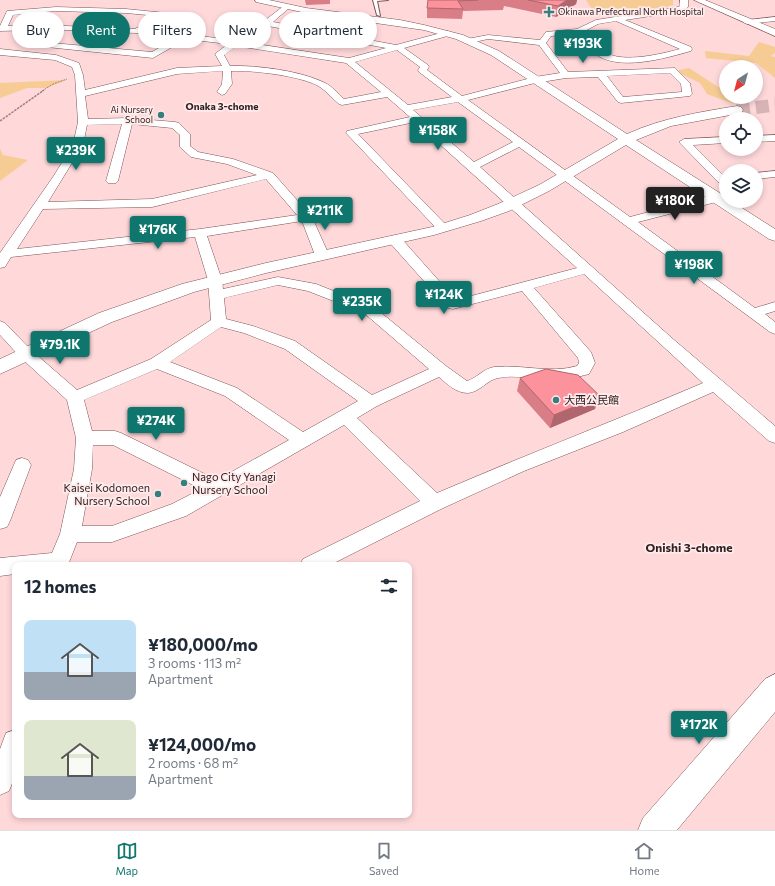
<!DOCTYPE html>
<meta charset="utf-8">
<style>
:root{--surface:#fff;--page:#f6f6f7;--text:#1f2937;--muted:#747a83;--line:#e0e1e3;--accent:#0f766e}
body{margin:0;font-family:Commissioner,"Noto Sans JP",sans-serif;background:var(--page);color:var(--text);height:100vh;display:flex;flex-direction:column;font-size:15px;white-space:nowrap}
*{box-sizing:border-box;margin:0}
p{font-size:13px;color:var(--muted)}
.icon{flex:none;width:22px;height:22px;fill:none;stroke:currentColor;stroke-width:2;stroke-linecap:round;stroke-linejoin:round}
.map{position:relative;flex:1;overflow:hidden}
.sheet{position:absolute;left:12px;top:562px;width:400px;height:256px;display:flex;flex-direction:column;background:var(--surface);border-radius:8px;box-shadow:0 2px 6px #0003}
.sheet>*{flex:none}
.banner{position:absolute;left:12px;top:12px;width:400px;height:36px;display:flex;gap:8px}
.needle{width:26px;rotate:216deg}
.buttons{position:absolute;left:719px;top:60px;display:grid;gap:8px}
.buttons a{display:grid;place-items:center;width:44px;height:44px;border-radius:50%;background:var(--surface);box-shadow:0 2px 6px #0003;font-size:20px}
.price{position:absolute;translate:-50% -34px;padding:0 9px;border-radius:4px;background:var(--accent);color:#fff;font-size:13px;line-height:26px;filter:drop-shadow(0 1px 2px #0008)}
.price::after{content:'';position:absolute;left:50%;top:24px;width:12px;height:9px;margin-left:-6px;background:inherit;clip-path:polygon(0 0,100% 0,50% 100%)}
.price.active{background:#222;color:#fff}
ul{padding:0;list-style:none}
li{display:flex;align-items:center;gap:12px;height:100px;padding:0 12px}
li span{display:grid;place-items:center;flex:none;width:112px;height:80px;border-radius:8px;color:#555}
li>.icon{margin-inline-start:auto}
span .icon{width:48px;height:48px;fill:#fffc;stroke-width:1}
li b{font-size:17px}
h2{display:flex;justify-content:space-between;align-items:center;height:48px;padding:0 12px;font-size:17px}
.chip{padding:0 14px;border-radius:18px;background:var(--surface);box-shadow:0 2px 6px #0003;font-size:14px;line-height:36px}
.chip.active{background:var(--accent);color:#fff}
.tab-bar{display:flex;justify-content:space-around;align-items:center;height:56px;border-top:1px solid var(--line);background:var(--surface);font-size:11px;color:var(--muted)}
.tab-bar a{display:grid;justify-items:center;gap:2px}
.tab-bar .active{color:var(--accent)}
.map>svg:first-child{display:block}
.green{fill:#f6cc94}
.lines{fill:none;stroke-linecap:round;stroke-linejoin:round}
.tertiary-tunnel{stroke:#d6b3b5;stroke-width:13;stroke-dasharray:13 6;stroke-linecap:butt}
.service-casing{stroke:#7d5457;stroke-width:2}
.minor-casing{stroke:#7d5457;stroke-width:1}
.tertiary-casing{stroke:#7d5457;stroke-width:1}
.path-far1{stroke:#9d8082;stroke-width:1;stroke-dasharray:2 1;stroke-linecap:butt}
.path{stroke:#9d8082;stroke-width:1.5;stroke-dasharray:2.5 1;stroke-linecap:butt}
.service{fill:#fff;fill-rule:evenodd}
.minor{fill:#fff;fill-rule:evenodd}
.tertiary{fill:#fff;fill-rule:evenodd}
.wall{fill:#d97e86}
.shaded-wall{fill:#b0666d}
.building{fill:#fc929c;stroke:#b0666d}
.poi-dot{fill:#377f7f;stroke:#ffebeb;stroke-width:1.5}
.labels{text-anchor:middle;stroke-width:3.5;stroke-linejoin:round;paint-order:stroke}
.far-poi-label{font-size:9px;fill:#322122;stroke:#ffebeb;text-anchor:start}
.far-neighbourhood-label{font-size:10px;font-weight:bold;fill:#322122;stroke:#ffebeb}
.poi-label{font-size:11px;fill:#322122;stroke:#ffebeb;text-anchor:start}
.neighbourhood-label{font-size:12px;font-weight:bold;fill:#322122;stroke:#ffebeb}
</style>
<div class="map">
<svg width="775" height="830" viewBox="0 0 775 830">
<rect width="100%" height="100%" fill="#ffd8da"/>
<!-- green -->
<g class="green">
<polygon points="586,0 673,0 673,5 651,12 626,12 609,8 599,11 591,8"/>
<polygon points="759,42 775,47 775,53 771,56 775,57 775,78 756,63 706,58 705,51 749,56"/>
<polygon points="689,68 723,90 726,93 726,97 729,97 734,104 707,94 700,83 675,71"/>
<polygon points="67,80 46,88 27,88 0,98 0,83"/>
<polygon points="0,149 3,155 28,160 0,181"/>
</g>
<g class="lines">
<!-- tertiary-tunnel -->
<polyline class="tertiary-tunnel" points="737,110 775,105"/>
<!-- service casing -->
<g class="service-casing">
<polygon id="service" points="373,0 388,0 377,1 380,16 377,15"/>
</g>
<!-- minor casing -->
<g class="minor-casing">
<g id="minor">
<path d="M680 0H688V7L683 11 625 20 691 47 692 49 691 51C666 58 625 70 600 57 591 52 583 41 576 34L551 36 546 43 568 72 675 68 690 83 692 94 690 96 621 103 618 102 598 77 566 78 535 83 468 100 630 217 716 194 720 195 722 198 720 201 638 222 755 308 775 302V311L765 314 775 322V334L770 332 519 147 480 167 673 339 775 426V443L769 441 713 392 623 432 524 471 441 509 330 565H300L303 559 420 501 344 425 186 516 112 542H77L68 565H15V574L0 576V558L52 553 60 534 74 469 76 438 67 400 21 358 0 335V321L5 323 31 350 77 390 151 359 211 320 208 280 195 237 11 257 5 267 0 268V253L53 177 73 145 78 122 75 75 72 67 55 60 0 55V49L56 55 79 63 83 75 85 90 177 68 222 66 215 54 228 44 186 39 153 58 37 46 33 44 34 30 0 31V26L7 11 56 7 126 9 166 13 170 15 169 17 144 30 235 40 264 21 285 5 289 7 288 9 273 22 396 45 448 31 452 33 451 35 404 48 428 65 429 67 427 70 462 96 535 77 560 73 539 45 488 39 470 43 466 41 467 39 488 35 540 40 546 32 577 29 596 20 678 7 680 6ZM56 11 126 13 158 16 135 29 44 25 8 26 13 15ZM616 21 680 49C661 54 625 63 606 53 597 49 590 39 583 32L598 24ZM268 26 386 48 349 58 243 42ZM42 29 136 33 176 38 152 52 41 42ZM237 46 346 63 381 92 344 99C338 94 332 86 325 83 302 71 256 65 230 66L224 55ZM397 50 420 67 418 70 419 72 452 97 408 105 355 62ZM223 71 222 84 217 92 222 95 225 94 232 84 231 71C252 70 303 76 320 87 327 92 333 99 339 104L342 105 387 97 410 117 347 131 346 133 439 231H447L449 228 358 134 415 122 577 268 456 300 400 237H390L389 240 390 243 448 308 453 309 522 291 578 358 579 363 577 366C550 374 522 364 494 367 483 369 477 378 467 381L446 366 374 307 316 284 278 277 223 289 222 280 207 236 302 221 315 255 317 258H327L329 255 312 217 273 173 233 159 198 152 190 146V134L179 123 175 122 128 118 88 119 85 96 177 74ZM670 73 681 84 682 92 623 97 607 76ZM458 102 513 142 474 162 413 110ZM122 124 106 181 108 183H116L118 181 132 124 172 128 180 135V147L191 157 227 164 257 175 152 199 48 202 83 145 87 125ZM266 179 297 215 200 229 17 249 43 209 152 207ZM584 274 703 383C615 421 525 455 437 493L357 418 377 406 439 377C447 384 456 393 468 393 480 392 487 380 498 378 516 374 535 380 553 380 565 381 577 377 589 374L595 363 591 352 534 288ZM278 285 308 291 364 313 429 369 372 395 295 341 253 326 226 319 224 298ZM221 327 244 333 285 349 358 401 303 432 237 388 170 362ZM157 369 225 396 289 440 217 480 121 433 115 431H92L84 400ZM93 445H113L201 489 172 504 112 526H82L92 469Z"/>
<polygon points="775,17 775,21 747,24 743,22 747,20"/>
<polygon points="775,135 775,141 756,142 756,136"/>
<polygon points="726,137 726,143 693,145 726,178 726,182 718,182 679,142 684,139"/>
<polygon points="775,171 775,177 756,179 756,173"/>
<polygon points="22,458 28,460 31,465 10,521 7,527 0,529 0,497 16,460"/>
<polygon points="15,730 15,776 9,791 0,795 0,749 6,733"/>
</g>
</g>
<!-- tertiary casing -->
<g class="tertiary-casing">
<g id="tertiary">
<path d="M255 0H269L306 8 400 20 424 25 463 35 499 51 627 134C662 118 700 112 737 106L741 107 743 110 741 113 671 126 636 140 726 197V201H731L775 229V241L769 239 626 145 549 191 509 211 481 221 434 235 266 273 194 292 112 322 0 374V359L99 313 182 284 266 263 432 227 470 215 498 204 539 185 618 139 491 55 456 39 424 30 306 13 256 2Z"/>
<polygon points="694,0 705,0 775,29 775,36"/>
<polygon points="775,674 775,712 677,830 638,830 643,818 765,679"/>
</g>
</g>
<!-- path-far1 -->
<polyline class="path-far1" points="42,91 53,84 67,79"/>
<!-- path -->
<polyline class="path" points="0,121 44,90"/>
<!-- service -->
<use href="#service" class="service"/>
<!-- minor -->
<use href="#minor" class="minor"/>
<!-- tertiary -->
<use href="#tertiary" class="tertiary"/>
</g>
<!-- wall -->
<g class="wall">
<polygon points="305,0 330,0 330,4 306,5"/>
<polygon points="428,0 577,0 576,4 556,17 504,6 503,10 463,11 462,19 427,18 427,8"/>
<polygon points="520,378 595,409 550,428 517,391"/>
</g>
<!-- shaded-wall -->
<g class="shaded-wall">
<polygon points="567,0 577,0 576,4 556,17 558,6"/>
<polygon points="600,396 595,409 550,428 554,415"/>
</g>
<!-- building -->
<g class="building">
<polygon points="428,0 478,0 458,1 463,9 427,8"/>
<polygon points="528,0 567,0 558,6"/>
<polygon points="546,369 578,375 600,396 554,415 520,378"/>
</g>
<!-- markers -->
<g class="poi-dot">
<path d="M547 6h4v4h4v4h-4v4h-4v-4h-4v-4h4z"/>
<circle cx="161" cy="115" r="4"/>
<circle cx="556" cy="400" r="4"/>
<circle cx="184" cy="483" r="4"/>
<circle cx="158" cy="494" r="4"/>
</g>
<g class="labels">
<!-- far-poi labels -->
<g class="far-poi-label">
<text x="558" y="15">Okinawa Prefectural North Hospital</text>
<text x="153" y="113" text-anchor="end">Ai Nursery<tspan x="153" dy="10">School</tspan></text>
</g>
<!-- far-neighbourhood labels -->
<g class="far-neighbourhood-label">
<text x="222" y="110">Onaka 3-chome</text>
</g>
<!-- poi labels -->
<g class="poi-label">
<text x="564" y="404">大西公民館</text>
<text x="192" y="481">Nago City Yanagi<tspan x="192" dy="13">Nursery School</tspan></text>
<text x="150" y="492" text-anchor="end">Kaisei Kodomoen<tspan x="150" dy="13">Nursery School</tspan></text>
</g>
<!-- neighbourhood labels -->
<g class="neighbourhood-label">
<text x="689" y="552">Onishi 3-chome</text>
</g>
</g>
</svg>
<div class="buttons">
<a><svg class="needle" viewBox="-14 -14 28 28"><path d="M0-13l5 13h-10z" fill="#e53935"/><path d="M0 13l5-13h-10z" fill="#747a83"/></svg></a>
<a><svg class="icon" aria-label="locate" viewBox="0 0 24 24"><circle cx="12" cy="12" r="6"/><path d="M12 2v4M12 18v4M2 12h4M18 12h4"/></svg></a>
<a><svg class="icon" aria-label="layers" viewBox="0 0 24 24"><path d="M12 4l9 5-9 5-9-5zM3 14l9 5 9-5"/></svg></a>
</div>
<b class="price" style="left:583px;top:64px">¥193K</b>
<b class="price" style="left:438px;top:151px">¥158K</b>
<b class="price" style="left:76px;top:171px">¥239K</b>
<b class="price active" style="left:675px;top:221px">¥180K</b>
<b class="price" style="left:325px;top:231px">¥211K</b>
<b class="price" style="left:158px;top:250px">¥176K</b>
<b class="price" style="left:694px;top:285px">¥198K</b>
<b class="price" style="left:444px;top:315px">¥124K</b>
<b class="price" style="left:362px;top:322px">¥235K</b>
<b class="price" style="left:60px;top:365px">¥79.1K</b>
<b class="price" style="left:156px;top:441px">¥274K</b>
<b class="price" style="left:699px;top:745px">¥172K</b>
<div class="banner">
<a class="chip">Buy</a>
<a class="chip active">Rent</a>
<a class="chip">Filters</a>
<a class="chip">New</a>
<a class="chip">Apartment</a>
</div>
<section class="sheet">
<h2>12 homes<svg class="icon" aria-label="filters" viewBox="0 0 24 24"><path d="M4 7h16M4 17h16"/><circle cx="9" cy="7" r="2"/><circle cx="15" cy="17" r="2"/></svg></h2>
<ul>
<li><span style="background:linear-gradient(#bfe0f5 65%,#9aa5b1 0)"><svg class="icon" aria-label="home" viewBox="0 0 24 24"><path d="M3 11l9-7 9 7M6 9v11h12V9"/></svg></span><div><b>¥180,000/mo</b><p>3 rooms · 113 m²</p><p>Apartment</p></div></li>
<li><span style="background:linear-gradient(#dfe7d0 70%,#9aa5b1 0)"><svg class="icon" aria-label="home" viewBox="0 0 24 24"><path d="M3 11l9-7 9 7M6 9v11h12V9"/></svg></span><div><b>¥124,000/mo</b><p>2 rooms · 68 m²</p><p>Apartment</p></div></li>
</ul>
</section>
</div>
<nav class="tab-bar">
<a class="active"><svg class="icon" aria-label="map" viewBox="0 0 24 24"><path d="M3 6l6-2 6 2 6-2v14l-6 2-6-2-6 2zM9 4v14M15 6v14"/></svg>Map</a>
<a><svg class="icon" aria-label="saved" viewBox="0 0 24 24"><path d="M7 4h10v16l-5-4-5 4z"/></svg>Saved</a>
<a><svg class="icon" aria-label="home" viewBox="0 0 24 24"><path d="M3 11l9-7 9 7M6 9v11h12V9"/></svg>Home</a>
</nav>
